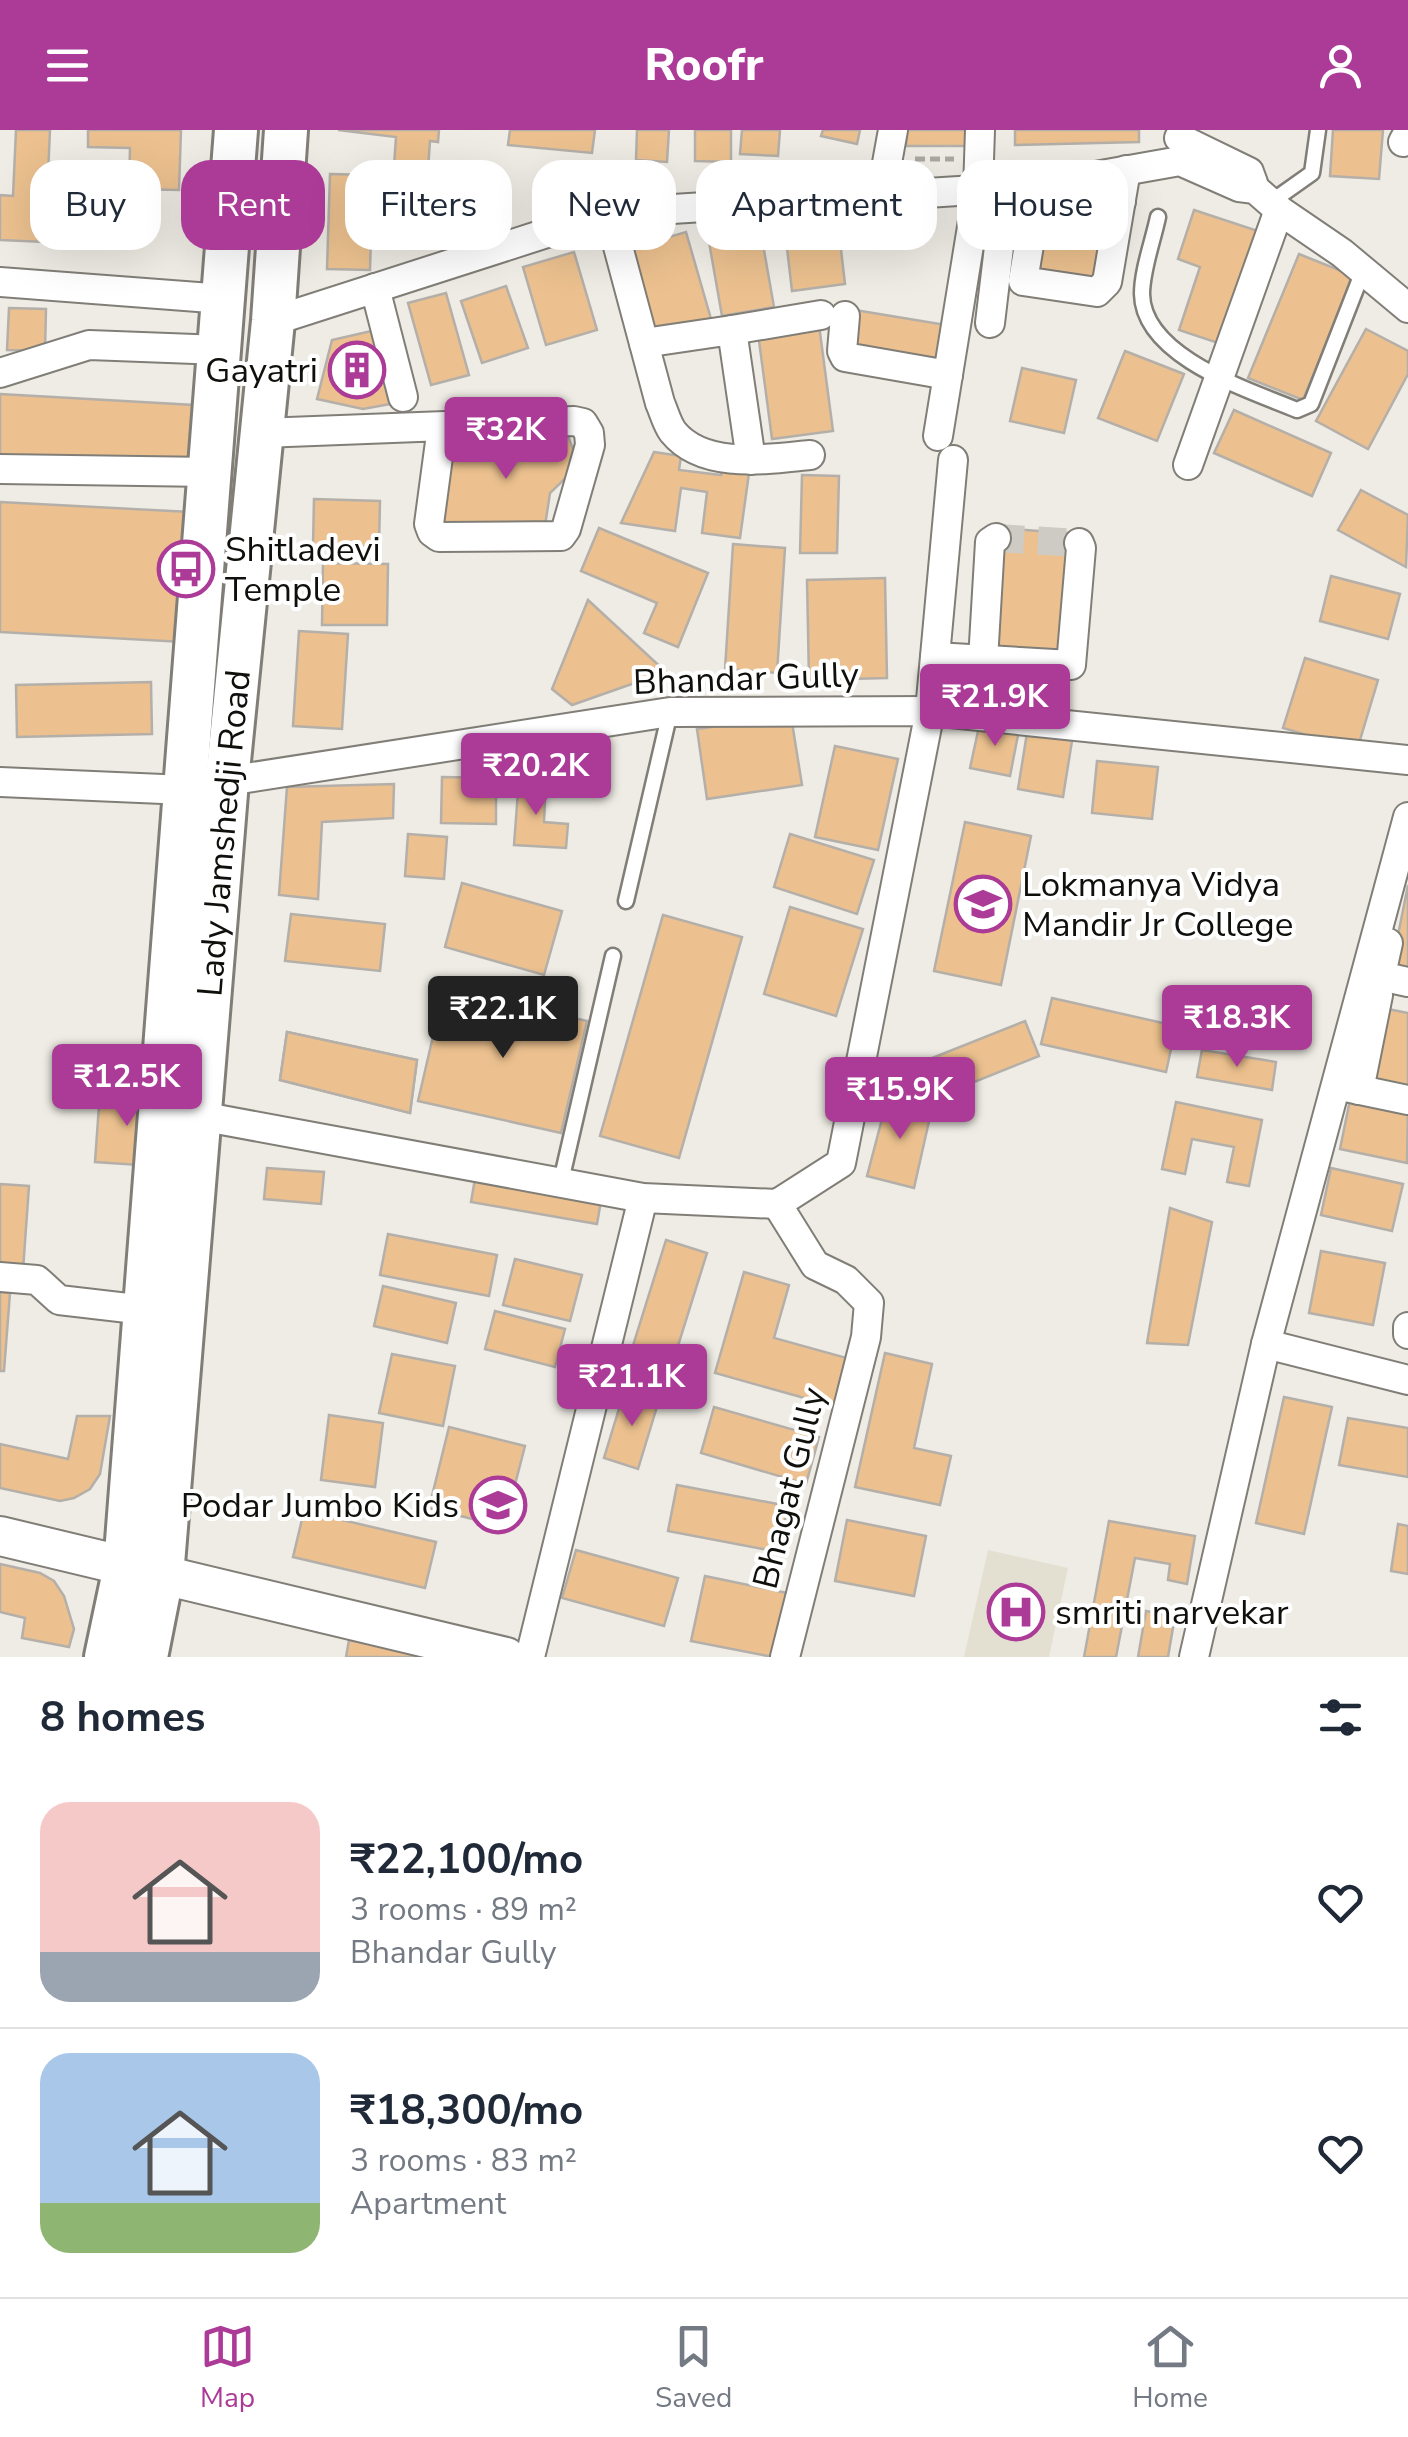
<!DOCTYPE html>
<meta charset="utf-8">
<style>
:root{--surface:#fff;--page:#f2f2f3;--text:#1f2937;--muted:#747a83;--line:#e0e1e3;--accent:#ac3b97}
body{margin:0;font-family:"Nunito Sans",sans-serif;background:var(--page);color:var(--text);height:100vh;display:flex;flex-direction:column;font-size:38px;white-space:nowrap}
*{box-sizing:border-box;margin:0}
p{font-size:32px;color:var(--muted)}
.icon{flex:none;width:55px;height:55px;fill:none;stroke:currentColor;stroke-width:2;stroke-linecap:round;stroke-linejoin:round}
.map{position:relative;height:1527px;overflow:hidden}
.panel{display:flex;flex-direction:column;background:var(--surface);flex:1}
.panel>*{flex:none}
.guide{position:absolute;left:30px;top:30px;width:1350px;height:90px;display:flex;gap:20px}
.price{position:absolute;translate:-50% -85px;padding:0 22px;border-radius:10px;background:var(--accent);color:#fff;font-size:32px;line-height:65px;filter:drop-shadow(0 2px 5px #0008)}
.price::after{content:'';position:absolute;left:50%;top:60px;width:30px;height:22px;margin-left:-15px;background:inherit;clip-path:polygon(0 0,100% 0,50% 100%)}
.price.active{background:#222;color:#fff}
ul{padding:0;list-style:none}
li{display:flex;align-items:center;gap:30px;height:250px;padding:0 40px}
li+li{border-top:2px solid var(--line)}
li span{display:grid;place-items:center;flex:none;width:280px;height:200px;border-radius:30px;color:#555}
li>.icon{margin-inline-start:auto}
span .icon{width:120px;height:120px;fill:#fffc;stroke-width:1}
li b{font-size:42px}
h2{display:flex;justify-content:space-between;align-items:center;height:120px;padding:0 40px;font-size:42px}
.tag{padding:0 35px;border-radius:30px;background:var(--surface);box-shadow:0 10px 40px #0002;font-size:35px;line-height:90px}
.tag.active{background:var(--accent);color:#fff}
header{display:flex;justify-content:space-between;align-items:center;height:130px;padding:0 40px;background:var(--accent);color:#fff;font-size:45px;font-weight:800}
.tabs{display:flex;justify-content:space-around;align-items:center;height:140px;border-top:2px solid var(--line);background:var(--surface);font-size:28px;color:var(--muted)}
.tabs a{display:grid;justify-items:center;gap:5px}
.tabs .active{color:var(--accent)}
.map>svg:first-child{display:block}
.built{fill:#e4e0d1}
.building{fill:#ecc18f;stroke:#b5afa9;stroke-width:2.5}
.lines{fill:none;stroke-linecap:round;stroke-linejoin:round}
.minor-tunnel{stroke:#cdcbc4;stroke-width:28;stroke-dasharray:28 14;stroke-linecap:butt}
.service-casing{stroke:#807e77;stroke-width:19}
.minor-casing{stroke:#807e77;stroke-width:32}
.secondary-casing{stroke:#807e77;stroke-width:42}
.primary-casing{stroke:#807e77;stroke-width:48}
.path{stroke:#a9a8a1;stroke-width:5;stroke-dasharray:10 5;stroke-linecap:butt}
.service{stroke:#fff;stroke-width:14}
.minor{stroke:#fff;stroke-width:28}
.secondary{stroke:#fff;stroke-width:38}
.primary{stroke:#fff;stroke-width:42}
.labels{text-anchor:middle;stroke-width:8;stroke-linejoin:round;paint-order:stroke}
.poi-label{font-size:35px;fill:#0f0f0c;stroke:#fff;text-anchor:start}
.street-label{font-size:35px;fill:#0f0f0c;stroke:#fff}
</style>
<header><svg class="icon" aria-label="menu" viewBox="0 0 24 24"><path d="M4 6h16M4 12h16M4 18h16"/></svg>Roofr<svg class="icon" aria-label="person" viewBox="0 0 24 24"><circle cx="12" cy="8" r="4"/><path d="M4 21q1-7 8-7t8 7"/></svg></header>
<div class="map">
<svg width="1408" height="1527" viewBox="0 0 1408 1527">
<rect width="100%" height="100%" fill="#eeece4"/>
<!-- built -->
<polygon class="built" points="988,1420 1068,1438 1049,1527 964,1527"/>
<!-- building -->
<g class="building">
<polygon points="16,0 50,0 45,112 0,110 0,65 13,66"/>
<polygon points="88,0 181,0 179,60 129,59 130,18 88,17"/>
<polygon points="338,0 439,0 438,12 430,11 428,39 394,36 396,7"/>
<polygon points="510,0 595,0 592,23 508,15"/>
<polygon points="637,0 669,0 667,32 636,30"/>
<polygon points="695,0 731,0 731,32 695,31"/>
<polygon points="742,0 780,0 778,26 740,24"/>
<polygon points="823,0 860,0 857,14 821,6"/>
<polygon points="907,0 978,0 977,16 906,16"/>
<polygon points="1015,0 1139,0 1139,12 1015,15"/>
<polygon points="1333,0 1383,0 1379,49 1330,46"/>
<polygon points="330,44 373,45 370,140 327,139"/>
<polygon points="1194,80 1264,103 1227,216 1179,200 1200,137 1178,129"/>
<polygon points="837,85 845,154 792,161 784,92"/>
<polygon points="686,102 711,189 655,205 631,118"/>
<polygon points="761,103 774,177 722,186 709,112"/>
<polygon points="1036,107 1102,117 1096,160 1029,148"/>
<polygon points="574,122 597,200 546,215 523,137"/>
<polygon points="1299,124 1354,146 1303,270 1248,248"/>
<polygon points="506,156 528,218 482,233 461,171"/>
<polygon points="446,163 469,245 431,255 408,173"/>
<polygon points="9,178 46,179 45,221 7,220"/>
<polygon points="855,180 952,196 946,236 848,220"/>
<polygon points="819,195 833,301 772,309 758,203"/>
<polygon points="380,199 396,273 363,279 317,269 332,210"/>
<polygon points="1366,199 1408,221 1408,244 1368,319 1316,291"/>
<polygon points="1125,221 1184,244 1157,311 1098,288"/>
<polygon points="1022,238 1076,250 1064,303 1010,291"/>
<polygon points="0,264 194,275 191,336 0,325"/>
<polygon points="1234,280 1331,323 1312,366 1214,323"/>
<polygon points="565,298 579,335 550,363 545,396 440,398 443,329"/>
<polygon points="654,322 681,326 679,340 721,345 723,332 750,336 740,408 702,403 707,362 681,358 675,401 621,393"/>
<polygon points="802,345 839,346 837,423 800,423"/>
<polygon points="1361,360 1408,385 1406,437 1338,400"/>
<polygon points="314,369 380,371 379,417 313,415"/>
<polygon points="0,372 190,382 183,512 0,502"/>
<polygon points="599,398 708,443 678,517 644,503 657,473 581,441"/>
<polygon points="998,398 1077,404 1068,528 988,522"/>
<polygon points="733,414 785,418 777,543 725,539"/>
<polygon points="323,433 388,434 387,495 322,495"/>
<polygon points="1331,446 1400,464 1388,509 1320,491"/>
<polygon points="885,448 887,548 809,550 807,450"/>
<polygon points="588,470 666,542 572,575 552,559"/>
<polygon points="299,501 348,504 342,599 293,596"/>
<polygon points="1305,528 1378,550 1357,620 1283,598"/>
<polygon points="151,552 152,604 17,607 16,555"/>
<polygon points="791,586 802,655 707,669 697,599"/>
<polygon points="980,592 1019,600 1010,646 970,638"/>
<polygon points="1027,603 1072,611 1063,667 1018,659"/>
<polygon points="835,616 898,629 878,720 815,707"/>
<polygon points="1097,631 1158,637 1152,689 1092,683"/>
<polygon points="442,647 496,648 496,694 441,693"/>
<polygon points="519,648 546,650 544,692 568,694 566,718 514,715"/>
<polygon points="394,654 393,688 322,692 318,769 279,765 287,657"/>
<polygon points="965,692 1031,706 1001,855 934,841"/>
<polygon points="408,704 447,707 444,749 405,746"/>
<polygon points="790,704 874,730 857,784 774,757"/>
<polygon points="462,753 562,781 544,845 445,817"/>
<polygon points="1408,755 1408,844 1391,840"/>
<polygon points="790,777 863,799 836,886 764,864"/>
<polygon points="291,784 385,794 380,841 285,831"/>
<polygon points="663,785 742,807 679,1028 600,1006"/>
<polygon points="444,859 587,891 561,1003 418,971"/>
<polygon points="1052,868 1176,896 1166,942 1041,914"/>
<polygon points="1378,877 1408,883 1408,960 1364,952"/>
<polygon points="1025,891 1039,926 927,971 912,936"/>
<polygon points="287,902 417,930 410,983 280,950"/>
<polygon points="287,902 417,930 410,983 280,950"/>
<polygon points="1202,920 1276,932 1272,960 1197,947"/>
<polygon points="100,961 159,965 154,1036 95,1032"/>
<polygon points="1351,965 1408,976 1407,1033 1340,1019"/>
<polygon points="888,966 932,978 914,1058 867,1046"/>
<polygon points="1176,972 1262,990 1249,1056 1227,1052 1234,1017 1192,1009 1185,1044 1162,1039"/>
<polygon points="267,1038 324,1042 321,1074 264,1069"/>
<polygon points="1331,1038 1403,1054 1392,1101 1321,1085"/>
<polygon points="476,1043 602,1065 597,1094 471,1072"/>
<polygon points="0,1054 29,1056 23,1140 0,1138"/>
<polygon points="1170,1078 1212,1092 1188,1215 1147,1213"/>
<polygon points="388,1104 497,1125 489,1166 380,1145"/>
<polygon points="666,1110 707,1123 667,1251 626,1238"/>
<polygon points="1321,1121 1385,1133 1373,1195 1309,1183"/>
<polygon points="515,1129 582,1145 570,1191 503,1175"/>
<polygon points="744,1142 789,1155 774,1208 854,1230 840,1278 715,1243"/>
<polygon points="383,1156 456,1173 447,1213 374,1196"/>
<polygon points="0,1162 10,1163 4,1241 0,1241"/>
<polygon points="495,1181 565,1199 555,1237 485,1219"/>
<polygon points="885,1223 932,1234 914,1318 951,1326 940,1375 855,1357"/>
<polygon points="392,1224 455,1236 443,1296 379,1283"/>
<polygon points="625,1259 659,1270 638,1339 604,1328"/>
<polygon points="1284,1267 1332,1277 1304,1404 1256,1393"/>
<polygon points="714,1277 819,1307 806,1354 701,1323"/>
<polygon points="329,1285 383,1293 375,1357 321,1350"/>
<polygon points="77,1286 110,1286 100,1344 90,1359 74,1368 60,1371 0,1358 0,1314 68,1329"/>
<polygon points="1348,1288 1408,1298 1408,1347 1339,1335"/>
<polygon points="449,1297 525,1316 504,1397 429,1378"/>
<polygon points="677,1355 788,1376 779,1422 668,1401"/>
<polygon points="304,1381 436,1412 425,1458 293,1427"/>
<polygon points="847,1390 926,1406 914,1466 835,1451"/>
<polygon points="1109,1391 1195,1406 1187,1454 1168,1450 1170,1434 1135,1428 1116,1527 1084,1527"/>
<polygon points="1398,1394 1408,1396 1408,1444 1391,1441"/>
<polygon points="576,1420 678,1448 664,1496 562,1468"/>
<polygon points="0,1434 40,1443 54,1451 64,1466 74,1499 69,1517 22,1508 25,1488 0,1482"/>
<polygon points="705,1446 787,1463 773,1527 691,1511"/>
<polygon points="1146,1481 1175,1486 1168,1527 1138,1527"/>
<polygon points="349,1510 436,1527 346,1527"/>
</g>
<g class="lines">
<!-- minor-tunnel -->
<polyline class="minor-tunnel" points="996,408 1079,413"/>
<!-- service casing -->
<g class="service-casing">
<g id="service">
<polyline points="1271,72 1312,43 1318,0"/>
<path d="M1158 87C1153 111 1142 140 1142 164 1143 227 1249 260 1297 280L1311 274 1363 141"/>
<polyline points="626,771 670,582"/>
<polyline points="561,1051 613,826"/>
</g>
</g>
<!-- minor casing -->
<g class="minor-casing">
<g id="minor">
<polyline points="1179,8 1249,42 1253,53"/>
<polyline points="1403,12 1408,3"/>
<polyline points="881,66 893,0"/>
<polyline points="1035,79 1023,151 1097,162 1107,152 1126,40"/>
<polyline points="1020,81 1121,71"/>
<path d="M609 83 660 273C664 282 667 294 673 302 704 340 768 329 810 325"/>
<polyline points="0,152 224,169"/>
<polyline points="375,158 403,267"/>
<polyline points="845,186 842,221 845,227 948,245"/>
<polyline points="273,191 609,83 1039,56 1180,31 1239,57 1255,59 1279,80 1342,123 1408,178"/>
<polyline points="990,193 1006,58"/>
<polyline points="732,200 821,185"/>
<polyline points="644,213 732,200 751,330"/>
<polyline points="0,243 89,215 221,220"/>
<polyline points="262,303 574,291 583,293 589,303 590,315 566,399 561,406 439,407 432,402 429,394 442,297"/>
<polyline points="938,306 978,60 980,0"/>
<polyline points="953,330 930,581 1408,630"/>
<polyline points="1188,335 1279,80"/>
<polyline points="0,339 211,342"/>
<polyline points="935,527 1071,535 1081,418 1079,413"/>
<polyline points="983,530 990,412 996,408"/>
<polyline points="0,652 186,660"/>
<polyline points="1388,813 1382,840 1385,847 1408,852"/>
<polyline points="1341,956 1408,970"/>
<polyline points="1359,960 1378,865"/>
<polyline points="200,986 643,1068 777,1074 841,1033 930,581 670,582 227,651"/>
<polyline points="777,1074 815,1135 846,1150 869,1173 866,1207 785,1527"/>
<polyline points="0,1147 37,1150 59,1170 145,1180"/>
<polyline points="1408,1197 1408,1204"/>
<polyline points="1266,1214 1408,1250"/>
<polyline points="530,1527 643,1068"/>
<polyline points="1194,1527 1266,1214 1408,687"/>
</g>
</g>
<!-- secondary casing -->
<g class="secondary-casing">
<polyline id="secondary" points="0,1406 506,1527"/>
</g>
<!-- primary casing -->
<g class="primary-casing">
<g id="primary">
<polyline points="106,1527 125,1437 236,0"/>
<path id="s1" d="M146 1527 162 1446 227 651 273 191 286 0"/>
</g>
</g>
<!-- path -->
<polyline class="path" points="915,29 954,29"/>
<!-- service -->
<use href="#service" class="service"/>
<!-- minor -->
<use href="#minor" class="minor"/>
<!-- secondary -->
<use href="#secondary" class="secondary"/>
<!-- primary -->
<use href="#primary" class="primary"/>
</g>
<!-- icons -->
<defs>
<g id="building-ring" transform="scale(2.875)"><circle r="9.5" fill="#fff" stroke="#ac3b97" stroke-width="1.5"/><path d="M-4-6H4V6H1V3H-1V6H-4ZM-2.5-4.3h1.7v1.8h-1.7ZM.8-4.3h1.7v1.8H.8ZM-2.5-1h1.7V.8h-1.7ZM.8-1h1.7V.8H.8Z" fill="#ac3b97"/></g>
<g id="bus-ring" transform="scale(2.875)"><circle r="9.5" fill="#fff" stroke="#ac3b97" stroke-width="1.5"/><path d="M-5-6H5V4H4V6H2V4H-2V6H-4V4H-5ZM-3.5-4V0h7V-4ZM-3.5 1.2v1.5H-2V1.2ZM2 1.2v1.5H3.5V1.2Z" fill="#ac3b97"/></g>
<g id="university-ring" transform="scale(2.875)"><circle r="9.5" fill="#fff" stroke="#ac3b97" stroke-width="1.5"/><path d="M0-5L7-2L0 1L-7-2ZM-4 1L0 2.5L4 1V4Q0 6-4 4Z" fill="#ac3b97"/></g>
<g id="school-ring" transform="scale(2.875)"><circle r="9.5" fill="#fff" stroke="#ac3b97" stroke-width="1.5"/><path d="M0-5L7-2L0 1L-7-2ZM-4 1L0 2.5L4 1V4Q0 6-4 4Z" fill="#ac3b97"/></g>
<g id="hospital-ring" transform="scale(2.875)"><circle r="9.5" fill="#fff" stroke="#ac3b97" stroke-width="1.5"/><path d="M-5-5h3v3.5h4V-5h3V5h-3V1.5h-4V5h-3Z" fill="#ac3b97"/></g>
</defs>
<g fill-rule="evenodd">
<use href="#building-ring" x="357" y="240"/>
<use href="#bus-ring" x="186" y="439"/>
<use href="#university-ring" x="983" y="774"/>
<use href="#school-ring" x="498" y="1375"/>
<use href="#hospital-ring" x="1016" y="1482"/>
</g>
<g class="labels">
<!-- poi labels -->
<g class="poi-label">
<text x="318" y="252" text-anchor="end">Gayatri</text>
<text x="225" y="431">Shitladevi<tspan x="225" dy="40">Temple</tspan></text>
<text x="1022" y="766">Lokmanya Vidya<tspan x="1022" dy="40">Mandir Jr College</tspan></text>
<text x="459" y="1387" text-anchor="end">Podar Jumbo Kids</text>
<text x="1055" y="1494">smriti narvekar</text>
</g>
<!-- street labels -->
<g class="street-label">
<text transform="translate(746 548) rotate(-2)" y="12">Bhandar Gully</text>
<text dy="12" stroke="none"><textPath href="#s1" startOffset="828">Lady Jamshedji Road</textPath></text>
<text transform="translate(789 1358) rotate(-76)" y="12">Bhagat Gully</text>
</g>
</g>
</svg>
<b class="price" style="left:506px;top:352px">₹32K</b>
<b class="price" style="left:995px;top:619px">₹21.9K</b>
<b class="price" style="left:536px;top:688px">₹20.2K</b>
<b class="price active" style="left:503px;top:931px">₹22.1K</b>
<b class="price" style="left:1237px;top:940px">₹18.3K</b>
<b class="price" style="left:127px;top:999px">₹12.5K</b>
<b class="price" style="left:900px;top:1012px">₹15.9K</b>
<b class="price" style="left:632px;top:1299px">₹21.1K</b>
<div class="guide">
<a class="tag">Buy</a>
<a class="tag active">Rent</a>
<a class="tag">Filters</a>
<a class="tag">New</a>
<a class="tag">Apartment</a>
<a class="tag">House</a>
</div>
</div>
<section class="panel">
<h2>8 homes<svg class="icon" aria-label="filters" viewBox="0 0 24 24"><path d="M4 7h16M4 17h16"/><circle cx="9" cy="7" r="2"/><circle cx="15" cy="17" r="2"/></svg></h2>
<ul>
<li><span style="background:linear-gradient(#f6c9c9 75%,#9aa5b1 0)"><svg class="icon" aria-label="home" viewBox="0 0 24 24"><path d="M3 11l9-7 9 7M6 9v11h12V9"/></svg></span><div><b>₹22,100/mo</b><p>3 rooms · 89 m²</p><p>Bhandar Gully</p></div><svg class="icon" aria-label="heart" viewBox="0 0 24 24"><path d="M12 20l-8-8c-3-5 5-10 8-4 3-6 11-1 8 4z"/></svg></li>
<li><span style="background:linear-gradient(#a9c7e8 75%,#8fb573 0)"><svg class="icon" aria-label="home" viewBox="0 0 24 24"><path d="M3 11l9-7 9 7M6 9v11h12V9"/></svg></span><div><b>₹18,300/mo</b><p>3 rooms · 83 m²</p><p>Apartment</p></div><svg class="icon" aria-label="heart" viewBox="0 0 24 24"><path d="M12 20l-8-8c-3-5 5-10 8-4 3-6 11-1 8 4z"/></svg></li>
</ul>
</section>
<nav class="tabs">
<a class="active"><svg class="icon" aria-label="map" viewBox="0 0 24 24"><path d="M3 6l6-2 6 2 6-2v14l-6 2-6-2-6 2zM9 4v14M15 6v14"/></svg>Map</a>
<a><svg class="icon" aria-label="saved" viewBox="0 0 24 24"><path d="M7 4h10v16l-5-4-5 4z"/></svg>Saved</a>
<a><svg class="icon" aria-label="home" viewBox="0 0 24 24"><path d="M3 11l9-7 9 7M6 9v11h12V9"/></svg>Home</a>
</nav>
